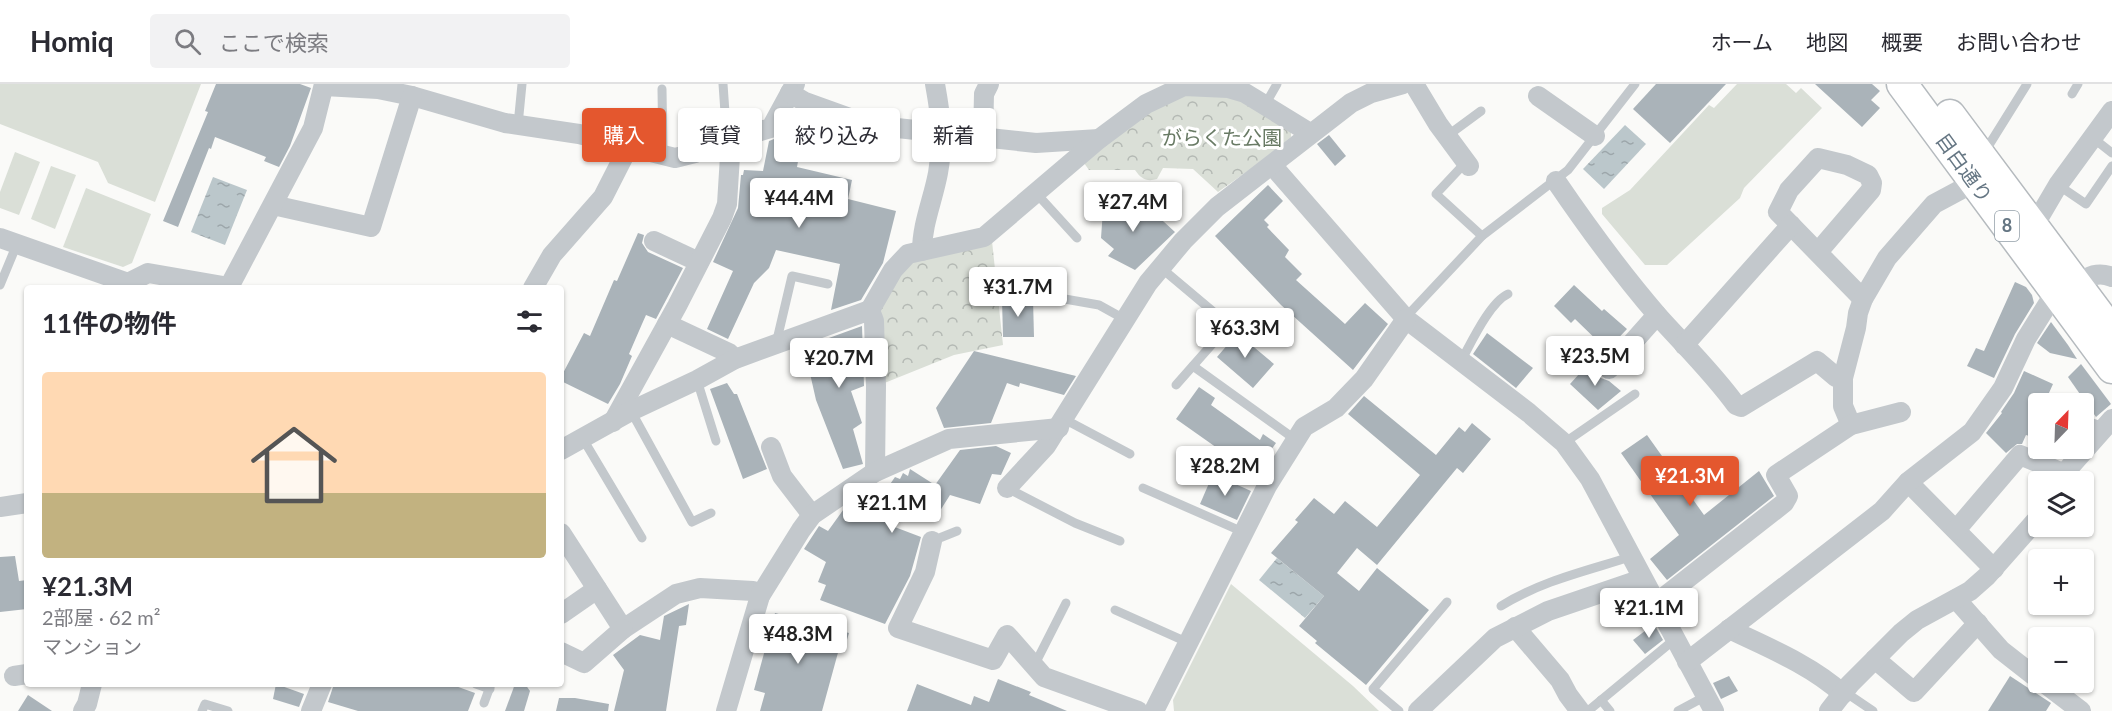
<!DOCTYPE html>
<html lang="ja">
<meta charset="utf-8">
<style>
:root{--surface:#fff;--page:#f2f2f3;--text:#2b2b33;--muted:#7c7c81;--line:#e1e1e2;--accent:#e4572e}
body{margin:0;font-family:Lato,"Noto Sans JP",sans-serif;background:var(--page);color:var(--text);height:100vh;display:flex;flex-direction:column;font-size:22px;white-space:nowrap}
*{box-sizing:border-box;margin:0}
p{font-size:20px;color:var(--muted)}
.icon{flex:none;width:33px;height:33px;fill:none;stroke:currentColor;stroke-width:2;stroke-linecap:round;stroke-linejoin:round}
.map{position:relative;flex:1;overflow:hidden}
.details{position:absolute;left:24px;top:201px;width:540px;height:402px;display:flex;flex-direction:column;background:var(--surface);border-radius:6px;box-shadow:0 2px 4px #0004}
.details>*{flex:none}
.top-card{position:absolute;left:582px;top:24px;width:570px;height:54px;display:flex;gap:12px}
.needle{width:39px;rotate:23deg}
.tools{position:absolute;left:2028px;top:309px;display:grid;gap:12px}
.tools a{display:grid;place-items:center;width:66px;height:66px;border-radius:6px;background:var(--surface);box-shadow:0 2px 4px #0004;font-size:30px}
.price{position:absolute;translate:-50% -51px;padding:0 14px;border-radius:6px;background:#fff;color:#222;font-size:20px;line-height:39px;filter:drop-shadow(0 2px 3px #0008)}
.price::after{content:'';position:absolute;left:50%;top:36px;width:18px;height:14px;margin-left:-9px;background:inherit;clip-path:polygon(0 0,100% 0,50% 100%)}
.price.on{background:var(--accent);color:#fff}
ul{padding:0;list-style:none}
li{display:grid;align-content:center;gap:12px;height:318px;padding:0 18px}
li span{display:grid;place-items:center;height:186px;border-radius:6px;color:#555}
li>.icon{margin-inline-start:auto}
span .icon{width:108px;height:108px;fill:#fffc;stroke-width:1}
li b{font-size:26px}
h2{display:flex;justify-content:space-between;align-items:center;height:72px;padding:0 18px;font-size:26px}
.pill{padding:0 21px;border-radius:6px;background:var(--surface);box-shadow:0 2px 4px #0004;font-size:21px;line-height:54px}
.pill.on{background:var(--accent);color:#fff}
header{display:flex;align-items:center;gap:36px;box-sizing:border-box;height:84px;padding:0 30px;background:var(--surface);border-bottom:2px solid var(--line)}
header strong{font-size:28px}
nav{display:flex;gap:33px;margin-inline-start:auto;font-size:21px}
.search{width:420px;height:54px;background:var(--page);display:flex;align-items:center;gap:15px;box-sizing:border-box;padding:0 21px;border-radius:6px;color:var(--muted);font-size:22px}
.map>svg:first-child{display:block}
.park{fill:url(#park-crowns)}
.pitch{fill:#dadfd7}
.water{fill:url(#water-ripples)}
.building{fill:#aab3b9}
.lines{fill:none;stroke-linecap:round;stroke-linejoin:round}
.primary-casing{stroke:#b5babe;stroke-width:33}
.lane{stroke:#c3c8cc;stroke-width:9}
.street{stroke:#c3c8cc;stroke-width:20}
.primary{stroke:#fff;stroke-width:30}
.labels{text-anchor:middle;stroke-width:6;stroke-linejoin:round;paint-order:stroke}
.shield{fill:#fff;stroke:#939fa8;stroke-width:1.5}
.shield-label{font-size:18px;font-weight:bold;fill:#657683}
.park-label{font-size:20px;fill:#687a64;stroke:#fff}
.street-label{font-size:20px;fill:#657683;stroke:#fff}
</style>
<header>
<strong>Homiq</strong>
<div class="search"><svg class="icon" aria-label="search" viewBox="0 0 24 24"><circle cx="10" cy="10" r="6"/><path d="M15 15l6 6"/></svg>ここで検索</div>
<nav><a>ホーム</a><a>地図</a><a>概要</a><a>お問い合わせ</a></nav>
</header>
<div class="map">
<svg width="2112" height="627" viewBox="0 0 2112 627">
<defs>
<pattern id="park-crowns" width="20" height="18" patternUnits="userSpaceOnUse" patternTransform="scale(1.5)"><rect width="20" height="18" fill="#dadfd7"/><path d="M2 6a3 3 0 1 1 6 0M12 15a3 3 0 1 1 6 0" fill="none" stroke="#b4b9b4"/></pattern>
<pattern id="water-ripples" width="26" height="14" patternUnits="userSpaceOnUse" patternTransform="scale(1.5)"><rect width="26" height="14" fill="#bbc7cb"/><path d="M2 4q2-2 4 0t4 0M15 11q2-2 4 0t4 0" fill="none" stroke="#9ca6aa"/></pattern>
</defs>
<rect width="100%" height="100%" fill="#fafaf8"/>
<!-- park -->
<g class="park">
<path d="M1213 9 1244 16 1291 46V53L1255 82 1218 108 1193 85 1163 84 1157 95C1147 98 1141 95 1135 86H1089L1084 79 1142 32 1185 10Z"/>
<polygon points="992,157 1003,261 954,271 882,300 881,220 892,199 913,175"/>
</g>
<!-- pitch -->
<g class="pitch">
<polygon points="0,0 201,0 155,118 108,99 98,78 0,40"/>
<polygon points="1737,0 1786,0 1796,9 1801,4 1822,24 1744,104 1740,114 1667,181 1645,181 1602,130 1602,124 1630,106 1709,21 1714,24"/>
<polygon points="15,68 40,78 19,131 0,124 0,108"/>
<polygon points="51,82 76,91 55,145 31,135"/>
<polygon points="86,104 151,130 132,179 123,183 63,163"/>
<polygon points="1231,500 1353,602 1379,627 1174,627 1173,616"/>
</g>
<!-- water -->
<g class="water">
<polygon points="1625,41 1646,60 1604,105 1583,85"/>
<polygon points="213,93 247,106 225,161 191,148"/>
<polygon points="1277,474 1324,512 1305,534 1259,496"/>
</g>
<!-- building -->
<g class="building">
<polygon points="216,0 300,0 311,4 290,62 279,83 264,77 266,73 215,53 211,65 209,64 178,143 163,137 208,28 205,27"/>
<polygon points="1656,0 1726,0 1670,59 1633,25"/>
<polygon points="1815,0 1872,0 1880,7 1871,16 1880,24 1862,43"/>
<polygon points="788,38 798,43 793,51 802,55 797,83 852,96 848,115 896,127 883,179 861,216 831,226 840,180 776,166 769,184 754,199 728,255 707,245 733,187 713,178 738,124 741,91 743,91 744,86 763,87 769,57 779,53"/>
<polygon points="1329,51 1346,72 1335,82 1317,60"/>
<polygon points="1268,101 1283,117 1264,136 1269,141 1267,143 1289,166 1285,173 1302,190 1296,196 1345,240 1365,219 1388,240 1353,286 1281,221 1215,152"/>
<polygon points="1130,113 1145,133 1152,127 1175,148 1135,186 1108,172 1114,165 1101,154 1103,126"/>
<polygon points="638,149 644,151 642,159 648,168 683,184 656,235 646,231 642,240 629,270 632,272 620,300 608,320 561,297 561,293 584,249 590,252 614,196 617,197"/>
<polygon points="2015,198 2026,203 2032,211 2034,219 2015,250 1994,294 1967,282 1976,264 1984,267"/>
<polygon points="1574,201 1602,227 1604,225 1627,245 1607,266 1575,235 1571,239 1554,222"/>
<polygon points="1002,215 1033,215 1034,253 1003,253"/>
<polygon points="2051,238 2068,261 2077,275 2050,269 2037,259"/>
<polygon points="862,242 864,302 851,307 862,339 853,345 863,380 843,385 816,316 804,263"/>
<polygon points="1241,245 1253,254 1249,259 1274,280 1253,304 1217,273"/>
<polygon points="1487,249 1533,284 1516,304 1473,270"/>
<polygon points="974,267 1076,292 1064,311 1020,299 1019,303 1007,299 991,339 944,344 936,324"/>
<polygon points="1590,278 1597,286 1601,294 1609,297 1621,307 1598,326 1570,300"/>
<polygon points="2081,280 2111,320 2096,333 2068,293"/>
<polygon points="2024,287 2053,300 2044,320 2038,320 2038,328 2029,352 2026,351 2022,360 2017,360 2006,369 1986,349 2002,329 2001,328 2014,309"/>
<polygon points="727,299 734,310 737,310 767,385 743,395 710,305"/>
<polygon points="1199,303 1215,314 1211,321 1260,356 1263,350 1276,359 1254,390 1176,335"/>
<polygon points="1364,312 1436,371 1459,343 1465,348 1472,339 1491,355 1463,389 1457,384 1377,481 1357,464 1337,489 1359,507 1377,484 1429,526 1366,601 1315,559 1317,557 1299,542 1324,512 1271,469 1298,438 1295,436 1314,414 1334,430 1345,417 1377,443 1420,391 1348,330"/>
<polygon points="1647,351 1704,431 1759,387 1774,412 1667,496 1650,475 1679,451 1621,369"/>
<polygon points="996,362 1011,369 1001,391 992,390 980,420 950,411 938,430 909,419 892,442 921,453 910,492 885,540 820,516 826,501 818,498 826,478 804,465 819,442 828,447 846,422 852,421 859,414 862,414 869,407 875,409 876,405 884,409 895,393 900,395 903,389 908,392 910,385 935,401 960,366"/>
<polygon points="1213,390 1251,407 1237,436 1200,420"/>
<polygon points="15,472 19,497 27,496 27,525 0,528 0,473"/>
<polygon points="689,520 686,541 679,542 666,627 614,627 624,586 613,571 640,551 660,556 664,532"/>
<polygon points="775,529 849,549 844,566 839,565 822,627 760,627 765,609 754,606"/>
<polygon points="1654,540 1663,556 1645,570 1633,556"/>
<polygon points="1729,592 1738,607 1721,615 1713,599"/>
<polygon points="2010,592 2051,619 2046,627 1988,627"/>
<polygon points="998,595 1031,608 1029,611 1067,627 907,627 917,600 971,621 974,612 989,618"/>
<polygon points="276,600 304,610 299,623 273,615"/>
<polygon points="334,600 450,600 475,609 468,627 358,627 328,618"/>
<polygon points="515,600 525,600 530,607 524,627 505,627"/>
<polygon points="28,611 52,627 18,627"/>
<polygon points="559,614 575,614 609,620 608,627 556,627"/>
</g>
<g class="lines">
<!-- primary casing -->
<g class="primary-casing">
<g id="primary">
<polyline points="1902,0 2112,284"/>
<polyline points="1950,31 2112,248"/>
</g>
</g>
<!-- lane -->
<g class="lane">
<polyline points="723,0 727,57"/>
<polyline points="662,5 663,71"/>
<polyline points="2072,10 2078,0"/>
<polyline points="1265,21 1277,0"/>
<polyline points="518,41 522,0"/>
<polyline points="1447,52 1481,27"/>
<polyline points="2093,54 2112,69"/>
<polyline points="1984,69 2027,0"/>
<polyline points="1466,78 1436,110 1482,152"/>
<polyline points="2058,101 2086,120 2112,82"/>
<polyline points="1036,109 1077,154"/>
<polyline points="1160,183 1229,241 1176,301"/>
<polyline points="0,201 17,160"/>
<polyline points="1042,211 1099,221 1126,236"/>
<polyline points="1405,234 1482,152 1568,86 1635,0"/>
<polyline points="776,260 792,192 828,200"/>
<path d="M1461 277C1471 259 1490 218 1508 210"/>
<polyline points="1193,282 1296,356"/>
<polyline points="697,296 716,357"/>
<polyline points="631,327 692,438 711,429"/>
<polyline points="1064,335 1130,370"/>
<polyline points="2084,336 2104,343"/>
<polyline points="583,355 642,454"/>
<polyline points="1564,359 1635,310"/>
<polyline points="1007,404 1075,439 1120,457"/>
<polyline points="1143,404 1243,448"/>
<polyline points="932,457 957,447"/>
<path d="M1501 522C1541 497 1586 487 1630 473"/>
<polyline points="1115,526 1189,559"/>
<polyline points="1034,582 1066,519"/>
<polyline points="476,600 490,605"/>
<polyline points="1845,608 1873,627"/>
<polyline points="1601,616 1610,627"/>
<polyline points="484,619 491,600"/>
<polyline points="202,627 205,620 228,627"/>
<polyline points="1399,627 1373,605 1447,518"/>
<polyline points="1588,627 1675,555"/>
<polyline points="1678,627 1706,612"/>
</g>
<!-- street -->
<g class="street">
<polyline points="1414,0 1438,40 1469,82"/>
<polyline points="324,2 378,5 412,12 505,39 579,50 675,74 695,69 705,63 771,44 795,0"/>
<polyline points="790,9 805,18 869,41 1036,59 1099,55"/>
<polyline points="1538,12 1595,52"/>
<polyline points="983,53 984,10 989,0"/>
<polyline points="1272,81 1406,235 1529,329 1564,359 1590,395 1714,627"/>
<path d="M1556 97C1588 144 1621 189 1658 232 1684 261 1713 289 1736 321L1741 323 1817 277 1836 293 1843 294"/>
<polyline points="273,121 371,143 412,12"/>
<polyline points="2034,142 2058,101 2112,27"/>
<polyline points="0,154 128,199 148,189 229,203 313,44 324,0"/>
<polyline points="654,157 699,178"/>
<path d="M922 167C922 140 933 116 938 89 944 56 941 33 935 0"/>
<polyline points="1818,168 1871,106 1872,99 1868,91 1847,81 1818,74 1789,106 1778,128 1863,215"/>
<path d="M2077 200C2089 192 2098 187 2112 193"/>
<polyline points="533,204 552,171 603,113 629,62"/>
<polyline points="667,240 729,269 735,275"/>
<polyline points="1684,261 1791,141"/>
<polyline points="1609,285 1657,231"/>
<polyline points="613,338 677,222 722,134 727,120 731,56"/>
<polyline points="1851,341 1843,322 1843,294 1856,244 1858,229 1863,215 1887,174 1934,120 1975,98"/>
<polyline points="771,363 782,392 812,431"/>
<polyline points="561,366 631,327 697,296 735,275 870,226"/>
<polyline points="875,388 876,302 874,237 870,226 893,186 908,170 984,153 1099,55 1146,20 1184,2 1228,4 1245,9 1310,49"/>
<polyline points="1908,398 1994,485"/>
<polyline points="2062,398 2068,385 2112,335"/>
<polyline points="1007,404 1046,362 1148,199 1183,157 1217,123 1351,19 1371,9 1403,0"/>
<polyline points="0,423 27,419"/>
<polyline points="1956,446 2020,371 2065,390"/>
<polyline points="561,449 623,545 676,510 700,504 753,507 760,512"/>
<polyline points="932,457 925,488 898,544 993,576 1007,551 1044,593 1138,627"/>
<polyline points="1956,515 2001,566 2038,595"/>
<polyline points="1655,520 1784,419 1788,412 1776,391 1851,341 1901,328"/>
<polyline points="561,530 597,505"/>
<polyline points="1515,543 1560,596 1568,611 1580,627"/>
<path d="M1729 545C1769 564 1811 581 1843 610"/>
<polyline points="561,568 584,579 623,545"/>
<polyline points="1875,575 1914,608 1978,539"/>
<polyline points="1687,578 1882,427 1908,398 1972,348 2003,304 2026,255 2056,207"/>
<polyline points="14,592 27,590"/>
<polyline points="2043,598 2081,627"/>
<polyline points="83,627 87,620 92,600"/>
<polyline points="311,627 322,600"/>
<polyline points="726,627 760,512 801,446 812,431 875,388 949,355 1059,344"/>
<polyline points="1154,627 1267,402 1304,343 1336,324 1364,295 1406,235"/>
<polyline points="1418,627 1495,554 1548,527 1642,495"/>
<polyline points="1829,627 1850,600 1901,549 1917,536 1970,507 1987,492 2038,434"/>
</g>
<!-- primary -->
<use href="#primary" class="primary"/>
</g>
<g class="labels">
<!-- shield labels -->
<rect class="shield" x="1995" y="127" width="24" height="30" rx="4.5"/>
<g class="shield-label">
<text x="2007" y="148">8</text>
</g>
<!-- park labels -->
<g class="park-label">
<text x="1222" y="61">がらくた公園</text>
</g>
<!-- street labels -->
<g class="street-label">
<text transform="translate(1964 84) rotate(54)" y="7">目白通り</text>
</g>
</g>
</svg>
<div class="tools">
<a><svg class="needle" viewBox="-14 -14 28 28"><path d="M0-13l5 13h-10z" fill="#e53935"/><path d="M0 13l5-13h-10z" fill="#7c7c81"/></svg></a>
<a><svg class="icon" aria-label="layers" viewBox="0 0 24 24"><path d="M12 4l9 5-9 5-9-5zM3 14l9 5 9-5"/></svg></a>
<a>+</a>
<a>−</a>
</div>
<b class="price" style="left:799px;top:145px">¥44.4M</b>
<b class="price" style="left:1133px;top:149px">¥27.4M</b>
<b class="price" style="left:1018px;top:234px">¥31.7M</b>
<b class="price" style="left:1245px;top:275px">¥63.3M</b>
<b class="price" style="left:1595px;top:303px">¥23.5M</b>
<b class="price" style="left:839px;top:305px">¥20.7M</b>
<b class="price" style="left:1225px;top:413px">¥28.2M</b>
<b class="price on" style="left:1690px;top:423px">¥21.3M</b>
<b class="price" style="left:892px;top:450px">¥21.1M</b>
<b class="price" style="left:1649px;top:555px">¥21.1M</b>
<b class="price" style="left:798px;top:581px">¥48.3M</b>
<div class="top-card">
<a class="pill on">購入</a>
<a class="pill">賃貸</a>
<a class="pill">絞り込み</a>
<a class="pill">新着</a>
</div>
<section class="details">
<h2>11件の物件<svg class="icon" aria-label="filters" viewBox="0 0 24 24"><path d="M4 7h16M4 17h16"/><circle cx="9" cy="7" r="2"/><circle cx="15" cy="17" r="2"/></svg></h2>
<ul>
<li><span style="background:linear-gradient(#ffd9b3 65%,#c2b280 0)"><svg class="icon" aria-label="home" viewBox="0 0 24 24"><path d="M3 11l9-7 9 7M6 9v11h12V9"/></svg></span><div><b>¥21.3M</b><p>2部屋 · 62 m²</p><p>マンション</p></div></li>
</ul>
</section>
</div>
